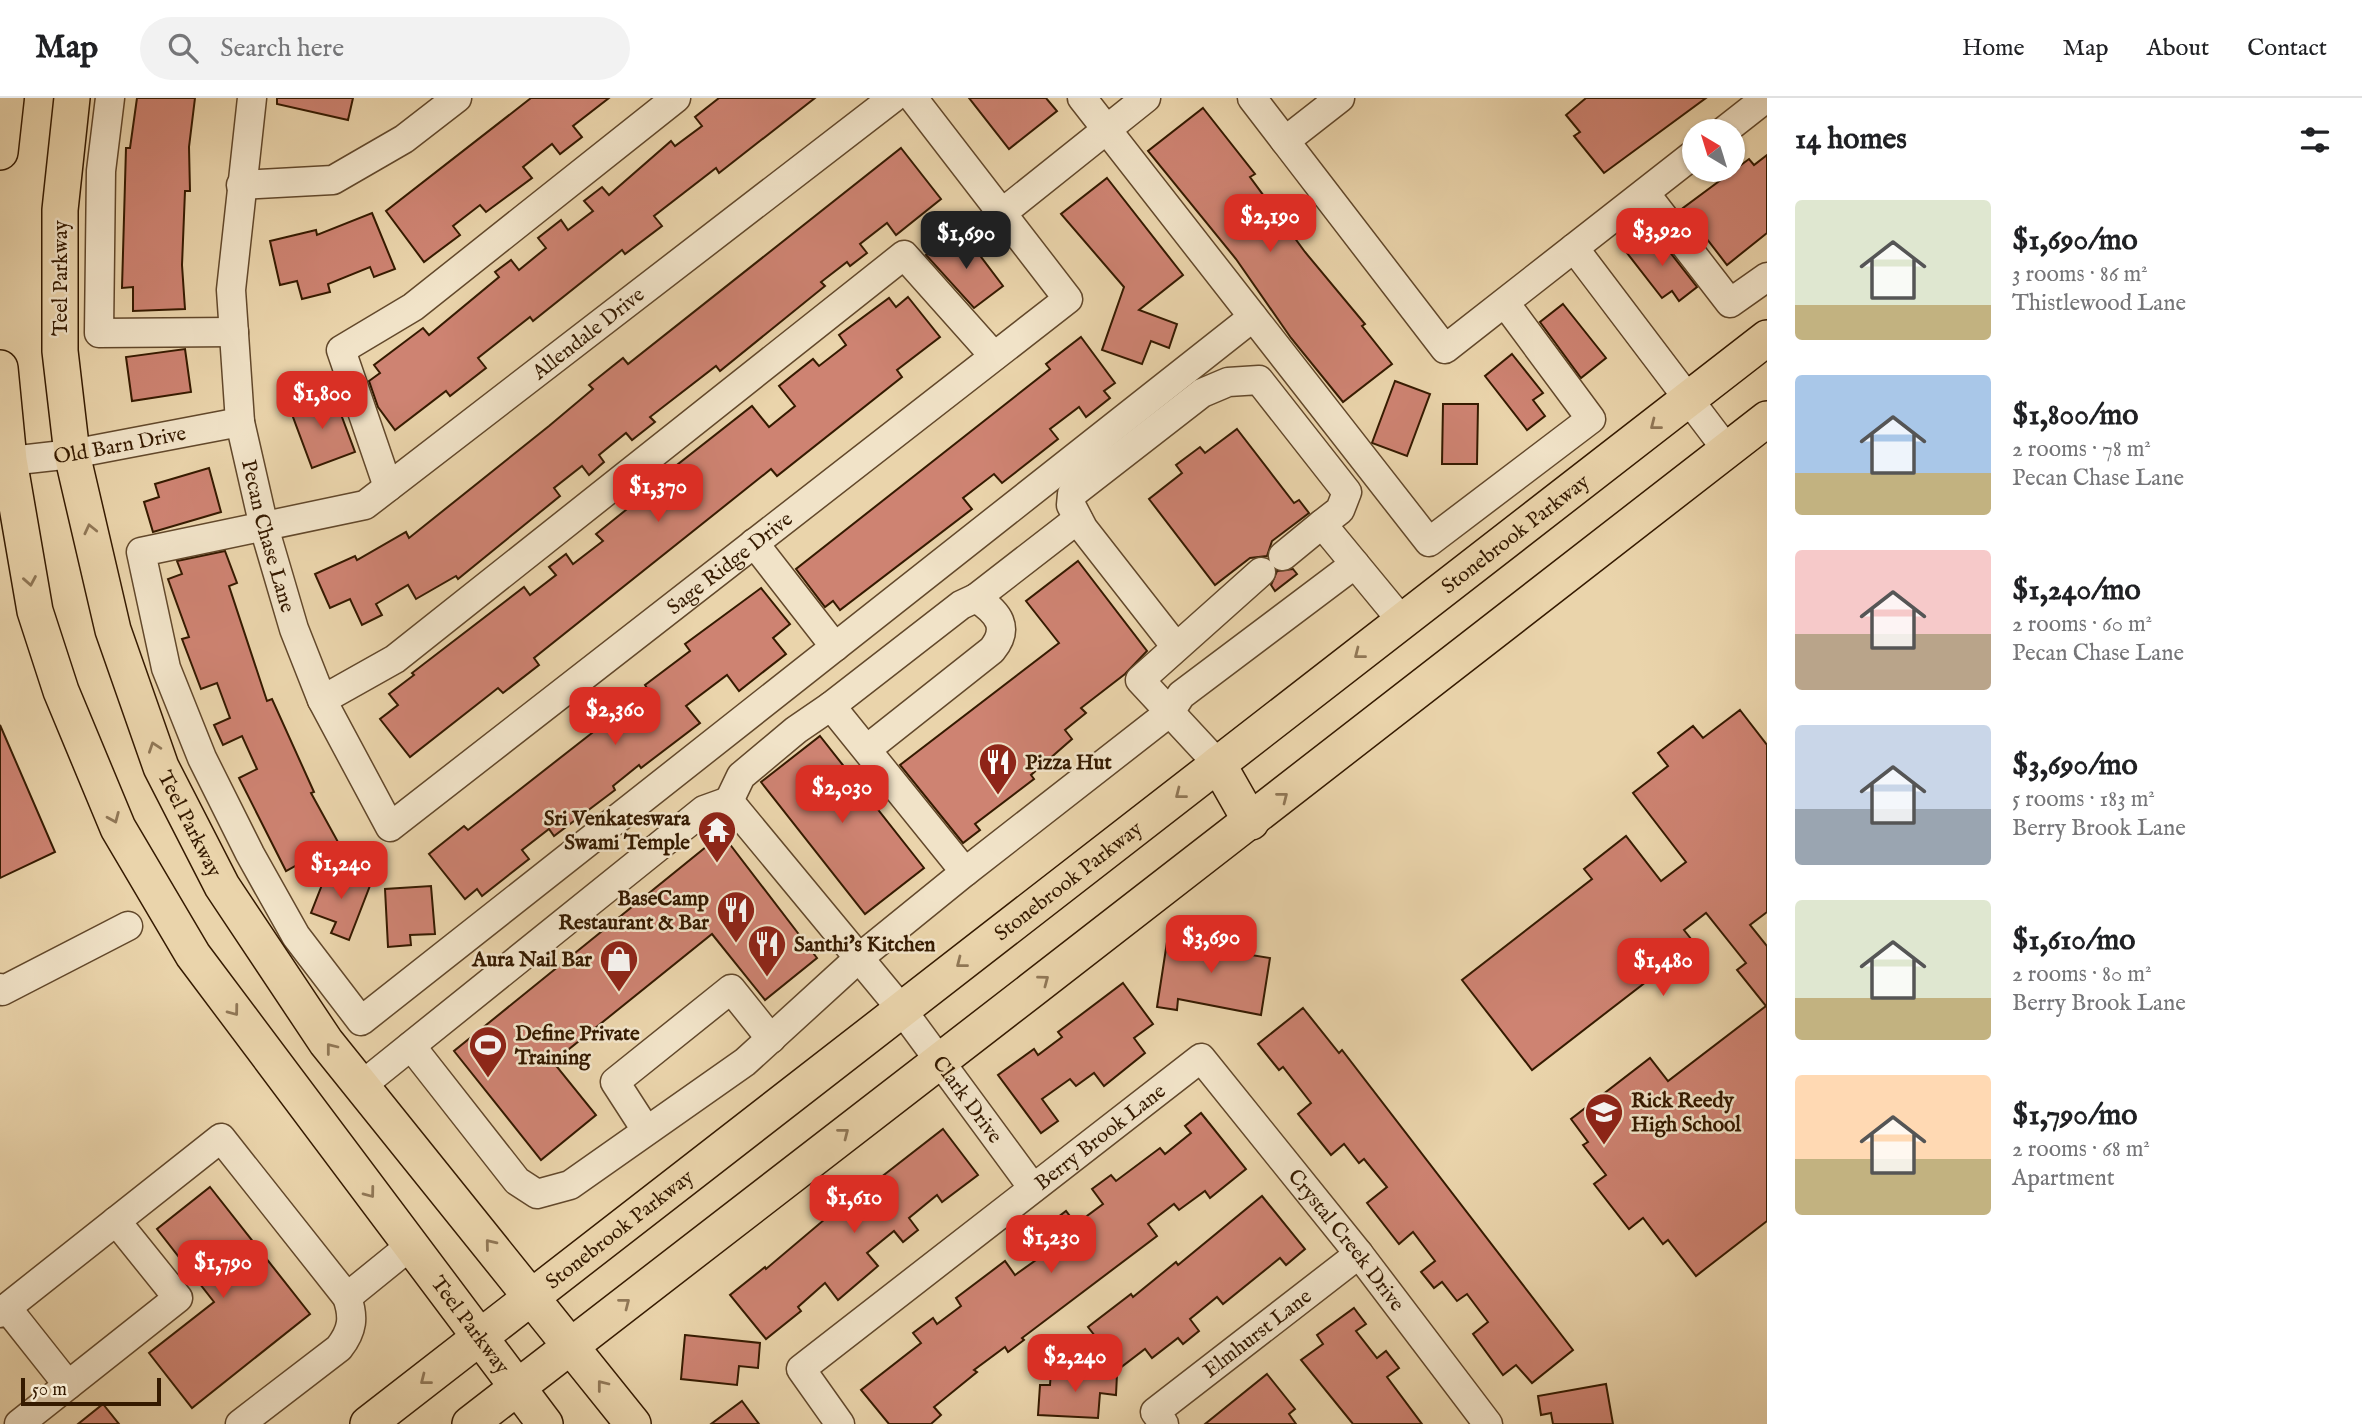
<!DOCTYPE html>
<meta charset="utf-8">
<style>
:root{--surface:#fff;--page:#f2f2f2;--text:#202124;--muted:#757577;--line:#e0e0e0;--accent:#d93025}
body{margin:0;font-family:"IM FELL English",serif;background:var(--page);color:var(--text);height:100vh;display:flex;flex-direction:column;font-size:26px;white-space:nowrap}
*{box-sizing:border-box;margin:0}
p{font-size:23px;color:var(--muted)}
.icon{flex:none;width:38px;height:38px;fill:none;stroke:currentColor;stroke-width:2;stroke-linecap:round;stroke-linejoin:round}
.map{position:relative;flex:1;overflow:hidden}
.side{display:flex;flex-direction:column;background:var(--surface);width:595px}
.side>*{flex:none}
.needle{width:46px;rotate:322deg}
.fabs{position:absolute;left:1682px;top:21px;display:grid;gap:14px}
.fabs a{display:grid;place-items:center;width:63px;height:63px;border-radius:50%;background:var(--surface);box-shadow:0 2px 5px #0004;font-size:35px}
.scale{position:absolute;left:21px;bottom:18px;width:140px;box-sizing:border-box;padding-left:7px;border:4px solid #351a00;border-top:0;font-size:19px;line-height:24px;white-space:nowrap;color:#351a00;-webkit-text-stroke:5px #f1e3c8;paint-order:stroke}
.price{position:absolute;translate:-50% -60px;padding:0 16px;border-radius:14px;background:var(--accent);color:#fff;font-size:23px;line-height:46px;filter:drop-shadow(0 2px 4px #0008)}
.price::after{content:'';position:absolute;left:50%;top:42px;width:21px;height:16px;margin-left:-10px;background:inherit;clip-path:polygon(0 0,100% 0,50% 100%)}
.price.selected{background:#222;color:#fff}
ul{padding:0;list-style:none}
li{display:flex;align-items:center;gap:21px;height:175px;padding:0 28px}
li span{display:grid;place-items:center;flex:none;width:196px;height:140px;border-radius:7px;color:#555}
li>.icon{margin-inline-start:auto}
span .icon{width:84px;height:84px;fill:#fffc;stroke-width:1}
li b{font-size:30px}
h2{display:flex;justify-content:space-between;align-items:center;height:84px;padding:0 28px;font-size:30px}
header{display:flex;align-items:center;gap:42px;box-sizing:border-box;height:98px;padding:0 35px;background:var(--surface);border-bottom:2px solid var(--line)}
header strong{font-size:33px}
nav{display:flex;gap:38px;margin-inline-start:auto;font-size:24px}
.search{width:490px;height:63px;background:var(--page);display:flex;align-items:center;gap:18px;box-sizing:border-box;padding:0 24px;border-radius:38px;color:var(--muted);font-size:26px}
main{display:flex;flex:1;min-height:0}
.map>svg:first-child{display:block}
.building{fill:#ce8372;stroke:#351a00;stroke-width:2}
.lines{fill:none;stroke-linecap:round;stroke-linejoin:round}
.minor-casing{stroke:#62482b;stroke-width:31}
.major-casing{stroke:#351a00;stroke-width:38}
.minor{stroke:#f1e3c8;stroke-width:28}
.major{stroke:#ead4ab;stroke-width:35}
.oneway{stroke:#907756}
.labels{text-anchor:middle;stroke-width:5;stroke-linejoin:round;paint-order:stroke}
.street-label{font-size:21px;fill:#351a00;stroke:#f1e3c8}
.poi-label{font-size:21px;font-weight:bold;fill:#351a00;stroke:#f1e3c8;text-anchor:start}
</style>
<header>
<strong>Map</strong>
<div class="search"><svg class="icon" aria-label="search" viewBox="0 0 24 24"><circle cx="10" cy="10" r="6"/><path d="M15 15l6 6"/></svg>Search here</div>
<nav><a>Home</a><a>Map</a><a>About</a><a>Contact</a></nav>
</header>
<main>
<div class="map">
<svg width="1767" height="1326" viewBox="0 0 1767 1326">
<rect width="100%" height="100%" fill="#ead4ab"/>
<filter id="stains"><feTurbulence type="fractalNoise" baseFrequency=".00286" numOctaves="4"/><feColorMatrix values="0 0 0 0 .2 0 0 0 0 .09 0 0 0 0 .02 0 0 0 .5 -.17"/></filter>
<radialGradient id="worn" r=".72"><stop offset=".6" stop-color="#630" stop-opacity="0"/><stop offset="1" stop-color="#630" stop-opacity=".3"/></radialGradient>
<!-- building -->
<g class="building">
<polygon points="137,0 195,0 189,49 190,93 185,93 182,167 185,211 133,213 133,189 122,190 126,50 130,50"/>
<polygon points="277,0 353,0 348,22 277,6"/>
<polygon points="531,0 609,0 573,28 582,39 560,56 552,46 523,69 532,80 486,114 480,107 453,128 460,137 424,164 386,113"/>
<polygon points="719,0 815,0 719,75 716,70 654,118 662,128 625,156 622,152 533,223 530,219 478,260 486,270 450,298 446,293 395,332 378,309 369,283 380,275 374,267 423,230 429,237 499,179 495,174 511,162 519,172 546,150 538,140 561,122 568,132 593,113 584,103 602,89 609,97 671,43 675,48 702,28 695,19"/>
<polygon points="969,0 1046,0 1057,13 1009,51"/>
<polygon points="1586,0 1706,0 1604,75 1574,38 1580,34 1566,17"/>
<polygon points="1203,10 1255,76 1250,79 1305,154 1365,226 1362,228 1392,266 1343,304 1291,240 1236,161 1148,53"/>
<polygon points="901,50 941,101 896,137 887,125 860,146 867,155 850,168 847,164 821,184 825,188 720,273 716,268 650,319 655,324 632,342 626,335 599,357 604,364 589,377 582,368 554,390 560,398 458,481 456,478 416,501 408,487 376,506 382,517 362,527 350,501 330,510 315,476 355,458 357,462 406,434 409,440 549,328 593,291 589,287 623,260 628,266"/>
<polygon points="1767,57 1767,135 1727,167 1683,110 1749,61 1754,67"/>
<polygon points="1107,80 1183,177 1139,212 1177,226 1169,250 1151,243 1142,266 1102,252 1124,189 1061,116"/>
<polygon points="372,115 395,171 374,179 370,169 328,186 330,194 302,201 297,183 280,187 270,143 316,132 317,137"/>
<polygon points="1655,135 1697,189 1679,203 1672,193 1662,200 1627,155"/>
<polygon points="966,139 1003,188 974,210 926,157 941,146 947,154"/>
<polygon points="908,199 940,239 897,272 902,279 777,378 771,371 534,560 539,567 503,595 498,590 410,659 380,621 398,607 389,596 414,577 412,575 524,489 530,497 556,477 549,469 566,456 573,466 603,443 596,436 642,399 640,396 752,308 769,329 795,308 779,288 813,261 819,268 846,247 839,237 889,200 896,209"/>
<polygon points="1563,206 1606,260 1581,280 1540,224"/>
<polygon points="1081,239 1115,285 1104,293 1110,300 1086,319 1079,309 1050,331 1058,341 1002,385 994,376 963,400 972,411 840,512 833,503 825,509 796,471 1050,271 1046,266"/>
<polygon points="185,251 191,294 132,303 126,259"/>
<polygon points="1512,256 1543,295 1533,302 1545,318 1527,332 1485,278"/>
<polygon points="1395,283 1430,296 1407,358 1372,345"/>
<polygon points="333,295 355,354 312,370 290,311"/>
<polygon points="1443,306 1478,306 1477,366 1442,366"/>
<polygon points="1237,331 1294,405 1299,402 1309,415 1272,443 1267,458 1250,460 1215,487 1149,401 1182,375 1176,367 1200,349 1205,355"/>
<polygon points="209,370 221,414 153,434 144,404 159,399 155,386"/>
<polygon points="225,453 237,485 229,488 267,603 272,601 314,694 311,695 338,744 286,773 239,680 257,671 242,638 223,647 214,627 230,620 217,585 201,591 182,541 189,539 168,481 182,476 177,463"/>
<polygon points="1078,463 1147,553 1125,576 1081,610 1086,615 1065,632 1072,641 1031,677 1034,681 975,726 980,732 963,745 900,667 1059,545 1026,503"/>
<polygon points="1293,471 1297,476 1275,493 1271,487 1277,473"/>
<polygon points="761,490 790,526 773,540 786,556 739,593 727,577 686,608 700,625 641,670 639,667 613,688 615,692 554,738 549,731 522,752 529,761 482,798 477,791 465,801 429,756 464,728 468,732 606,624 647,590 645,587 690,553 685,546"/>
<polygon points="1740,612 1767,647 1767,814 1750,827 1767,848 1767,1123 1696,1178 1668,1142 1663,1146 1643,1120 1629,1131 1594,1086 1606,1077 1583,1047 1588,1044 1571,1021 1650,960 1668,983 1766,908 1737,872 1746,865 1706,815 1684,832 1695,846 1532,972 1462,882 1592,781 1584,771 1626,738 1661,783 1686,764 1633,695 1668,668 1658,655 1693,628 1703,640"/>
<polygon points="0,627 55,754 0,780"/>
<polygon points="820,638 924,770 865,816 761,684"/>
<polygon points="722,736 817,860 765,902 712,836 553,964 596,1017 541,1062 454,953"/>
<polygon points="329,769 371,785 349,842 331,835 336,824 311,815"/>
<polygon points="431,788 435,836 410,837 411,847 388,849 385,791"/>
<polygon points="1169,831 1216,838 1214,851 1270,860 1261,917 1178,901 1177,912 1157,909"/>
<polygon points="1123,885 1153,926 1134,940 1145,955 1104,988 1094,975 1076,988 1070,981 1042,1001 1058,1023 1041,1035 998,977 1034,951 1038,957 1062,939 1058,934"/>
<polygon points="1303,910 1339,955 1342,952 1573,1252 1532,1285 1516,1267 1503,1277 1473,1236 1488,1224 1467,1196 1457,1203 1442,1184 1434,1190 1421,1174 1435,1163 1413,1134 1399,1146 1367,1105 1387,1089 1364,1061 1359,1065 1344,1046 1331,1057 1298,1016 1311,1005 1283,969 1279,972 1258,946"/>
<polygon points="1201,1015 1246,1071 1210,1100 1205,1093 1179,1112 1174,1106 1148,1126 1157,1138 1022,1240 1024,1242 1008,1254 1005,1249 974,1272 977,1274 934,1309 941,1317 931,1326 889,1326 861,1292 921,1245 913,1235 933,1220 937,1226 961,1208 956,1200 1005,1163 1015,1177 1043,1157 1037,1149 1055,1134 1049,1126 1066,1113 1076,1126 1103,1106 1092,1091 1111,1077 1116,1083 1160,1050 1165,1056 1191,1035 1185,1028"/>
<polygon points="943,1031 978,1077 942,1104 937,1097 909,1120 918,1132 903,1144 894,1133 867,1155 878,1168 838,1202 825,1185 798,1209 801,1213 766,1241 730,1197 765,1169 766,1171 851,1099 853,1101"/>
<polygon points="210,1089 310,1216 192,1310 149,1255 214,1204 157,1131"/>
<polygon points="1262,1098 1305,1151 1286,1167 1280,1160 1223,1206 1217,1199 1190,1221 1199,1233 1183,1246 1178,1240 1152,1260 1145,1251 1120,1270 1088,1229 1131,1196 1133,1199 1176,1164 1178,1167"/>
<polygon points="1354,1210 1366,1226 1356,1233 1377,1260 1386,1253 1399,1270 1387,1279 1422,1326 1353,1326 1301,1262 1323,1246 1317,1237"/>
<polygon points="685,1237 760,1245 758,1270 739,1268 737,1287 681,1281"/>
<polygon points="1051,1272 1117,1276 1116,1297 1100,1295 1098,1320 1038,1317 1040,1287 1050,1287"/>
<polygon points="1267,1276 1295,1311 1289,1316 1296,1326 1205,1326"/>
<polygon points="1606,1286 1613,1326 1553,1326 1551,1315 1541,1317 1538,1298"/>
<polygon points="742,1303 759,1326 711,1326"/>
<polygon points="103,1306 119,1326 78,1326"/>
</g>
<g class="lines">
<!-- minor casing -->
<g class="minor-casing">
<g id="minor">
<polyline points="110,0 101,73 99,235 234,234"/>
<path id="s1" d="M252 0 231 192 240 324 264 429 294 531 322 602 390 729 1068 201 913 0"/>
<polyline points="893,0 365,407 141,454 166,570 202,660 250,756 296,838 361,923 1253,219"/>
<polyline points="1082,0 1429,444 1591,321 1505,205"/>
<polyline points="1252,0 1445,251 1694,56"/>
<polyline points="1724,33 1766,0"/>
<polyline points="1285,43 1340,0"/>
<polyline points="241,87 333,82 404,41 457,0"/>
<polyline points="1645,95 1730,205 1767,179"/>
<polyline points="1002,115 1146,0"/>
<polyline points="1574,150 1727,352"/>
<path id="s2" d="M0 364 72 356 240 324"/>
<polyline points="388,389 341,252 413,209 676,0"/>
<polyline points="754,445 835,549"/>
<polyline points="1283,458 1322,426 1402,523"/>
<polyline points="976,500 1078,421"/>
<polyline points="1176,549 1083,430 1071,407 1072,396 1202,295 1228,284 1259,282 1347,394 1340,412 1322,426"/>
<polyline points="322,602 395,561 904,157 994,258"/>
<path d="M831 608 961 507 976 500C999 515 1010 530 992 552L867 651"/>
<polyline points="1218,666 1140,582 1261,474"/>
<polyline points="965,774 1170,614 1181,597 1355,466"/>
<polyline points="0,890 2,893 128,828"/>
<polyline points="411,948 517,1083 537,1096 570,1087 745,964 859,860 965,774 831,608 796,632 741,678 729,703"/>
<path id="s3" d="M361 988 704 712 729 703 902 912 1033 1090"/>
<polyline points="646,1032 615,984 731,891 771,941"/>
<polyline points="347,1199 410,1148"/>
<polyline points="7,1210 68,1287"/>
<path d="M0 1215 221 1040 347 1199C354 1219 353 1232 339 1250L240 1326"/>
<polyline points="19,1326 178,1200 116,1123"/>
<path id="s4" d="M840 1326 801 1271 1201 960 1359 1156 1488 1326"/>
<path id="s5" d="M1164 1326 1155 1314 1359 1156"/>
</g>
</g>
<!-- major casing -->
<g class="major-casing">
<g id="major">
<path id="s6" d="M72 0 60 112V253L72 356 113 532 161 669 222 788 326 944 633 1326"/>
<polyline points="0,54 6,0"/>
<path id="s7" d="M0 270 9 362 35 513 61 593 118 730 193 857 545 1326"/>
<polyline points="1218,666 1251,724"/>
<path id="s8" d="M368 1326 1767 240"/>
<path d="M470 1326C902 991 1337 658 1767 321"/>
</g>
</g>
<!-- minor -->
<use href="#minor" class="minor"/>
<!-- major -->
<use href="#major" class="major"/>
</g>
<!-- one-way arrows -->
<defs><path id="oneway-chevron" d="M-2-3.5L2.5 0L-2 3.5" fill="none" stroke-width="1.6" stroke-linecap="round" stroke-linejoin="round" transform="scale(1.75)"/></defs>
<g class="oneway">
<use href="#oneway-chevron" transform="translate(1655 327) rotate(142)"/>
<use href="#oneway-chevron" transform="translate(90 431) rotate(-103)"/>
<use href="#oneway-chevron" transform="translate(30 483) rotate(80)"/>
<use href="#oneway-chevron" transform="translate(1359 556) rotate(142)"/>
<use href="#oneway-chevron" transform="translate(154 649) rotate(-109)"/>
<use href="#oneway-chevron" transform="translate(1180 696) rotate(142)"/>
<use href="#oneway-chevron" transform="translate(1283 699) rotate(-38)"/>
<use href="#oneway-chevron" transform="translate(114 720) rotate(67)"/>
<use href="#oneway-chevron" transform="translate(961 865) rotate(142)"/>
<use href="#oneway-chevron" transform="translate(1044 882) rotate(-37)"/>
<use href="#oneway-chevron" transform="translate(234 913) rotate(53)"/>
<use href="#oneway-chevron" transform="translate(331 950) rotate(-128)"/>
<use href="#oneway-chevron" transform="translate(844 1035) rotate(-38)"/>
<use href="#oneway-chevron" transform="translate(370 1095) rotate(53)"/>
<use href="#oneway-chevron" transform="translate(490 1146) rotate(-129)"/>
<use href="#oneway-chevron" transform="translate(625 1205) rotate(-38)"/>
<use href="#oneway-chevron" transform="translate(425 1282) rotate(142)"/>
<use href="#oneway-chevron" transform="translate(602 1287) rotate(-128)"/>
</g>
<!-- icons -->
<defs>
<g id="restaurant-pin" transform="scale(2.0125)"><path d="M0 17L-7.5 6A9.5 9.5 0 1 1 7.5 6Z" fill="#8f2418" stroke="#f1e3c8"/><path d="M-5-6h1v4h1v-4h1v4h1v-4h1v5L-1.5 .5V6h-2V.5L-5-1ZM5-6V6H3V1.5H1.5Q1.5-4 5-6Z" fill="#fff"/></g>
<g id="temple-pin" transform="scale(2.0125)"><path d="M0 17L-7.5 6A9.5 9.5 0 1 1 7.5 6Z" fill="#8f2418" stroke="#f1e3c8"/><path d="M0-6L5-2H3V0L6.5 2.5H4V6H1.5V3h-3V6H-4V2.5H-6.5L-3 0V-2H-5Z" fill="#fff"/></g>
<g id="shop-pin" transform="scale(2.0125)"><path d="M0 17L-7.5 6A9.5 9.5 0 1 1 7.5 6Z" fill="#8f2418" stroke="#f1e3c8"/><path d="M-5-2.5h2.3a2.7 3.5 0 0 1 5.4 0H5L5.5 6h-11ZM-1.5-2.5h3a1.5 2.3 0 0 0-3 0Z" fill="#fff"/></g>
<g id="stadium-pin" transform="scale(2.0125)"><path d="M0 17L-7.5 6A9.5 9.5 0 1 1 7.5 6Z" fill="#8f2418" stroke="#f1e3c8"/><path d="M0-5a6.5 5 0 1 0 0 10a6.5 5 0 1 0 0-10ZM-3.5-1.8h7v3.6h-7Z" fill="#fff"/></g>
<g id="school-pin" transform="scale(2.0125)"><path d="M0 17L-7.5 6A9.5 9.5 0 1 1 7.5 6Z" fill="#8f2418" stroke="#f1e3c8"/><path d="M0-5L7-2L0 1L-7-2ZM-4 1L0 2.5L4 1V4Q0 6-4 4Z" fill="#fff"/></g>
</defs>
<g fill-rule="evenodd">
<use href="#restaurant-pin" x="998" y="664"/>
<use href="#temple-pin" x="717" y="732"/>
<use href="#restaurant-pin" x="736" y="812"/>
<use href="#restaurant-pin" x="767" y="846"/>
<use href="#shop-pin" x="619" y="861"/>
<use href="#stadium-pin" x="488" y="947"/>
<use href="#school-pin" x="1604" y="1014"/>
</g>
<g class="labels">
<!-- street labels -->
<g class="street-label">
<text transform="translate(60 180) rotate(-90)" y="7">Teel Parkway</text>
<text transform="translate(588 235) rotate(-38)" y="7">Allendale Drive</text>
<text dy="7" stroke="none"><textPath href="#s2" startOffset="121">Old Barn Drive</textPath></text>
<text dy="7" stroke="none"><textPath href="#s8" startOffset="1452">Stonebrook Parkway</textPath></text>
<text dy="7" stroke="none"><textPath href="#s1" startOffset="443">Pecan Chase Lane</textPath></text>
<text dy="7" stroke="none"><textPath href="#s1" startOffset="1190">Sage Ridge Drive</textPath></text>
<text dy="7" stroke="none"><textPath href="#s6" startOffset="747">Teel Parkway</textPath></text>
<text dy="7" stroke="none"><textPath href="#s8" startOffset="886">Stonebrook Parkway</textPath></text>
<text dy="7" stroke="none"><textPath href="#s3" startOffset="849">Clark Drive</textPath></text>
<text dy="7" stroke="none"><textPath href="#s4" startOffset="446">Berry Brook Lane</textPath></text>
<text dy="7" stroke="none"><textPath href="#s8" startOffset="318">Stonebrook Parkway</textPath></text>
<text dy="7" stroke="none"><textPath href="#s4" startOffset="807">Crystal Creek Drive</textPath></text>
<text dy="7" stroke="none"><textPath href="#s7" startOffset="1088">Teel Parkway</textPath></text>
<text dy="7" stroke="none"><textPath href="#s5" startOffset="144">Elmhurst Lane</textPath></text>
</g>
<!-- poi labels -->
<g class="poi-label">
<text x="1025" y="671">Pizza Hut</text>
<text x="690" y="727" text-anchor="end">Sri Venkateswara<tspan x="690" dy="24">Swami Temple</tspan></text>
<text x="709" y="807" text-anchor="end">BaseCamp<tspan x="709" dy="24">Restaurant &amp; Bar</tspan></text>
<text x="794" y="853">Santhi's Kitchen</text>
<text x="592" y="868" text-anchor="end">Aura Nail Bar</text>
<text x="515" y="942">Define Private<tspan x="515" dy="24">Training</tspan></text>
<text x="1631" y="1009">Rick Reedy<tspan x="1631" dy="24">High School</tspan></text>
</g>
</g>
<rect width="100%" height="100%" filter="url(#stains)"/>
<rect width="100%" height="100%" fill="url(#worn)"/>
</svg>
<div class="fabs">
<a><svg class="needle" viewBox="-14 -14 28 28"><path d="M0-13l5 13h-10z" fill="#e53935"/><path d="M0 13l5-13h-10z" fill="#757577"/></svg></a>
</div>
<div class="scale">50 m</div>
<b class="price" style="left:1270px;top:156px">$2,190</b>
<b class="price" style="left:1662px;top:170px">$3,920</b>
<b class="price selected" style="left:966px;top:173px">$1,690</b>
<b class="price" style="left:322px;top:333px">$1,800</b>
<b class="price" style="left:658px;top:426px">$1,370</b>
<b class="price" style="left:615px;top:649px">$2,360</b>
<b class="price" style="left:842px;top:727px">$2,030</b>
<b class="price" style="left:341px;top:803px">$1,240</b>
<b class="price" style="left:1211px;top:877px">$3,690</b>
<b class="price" style="left:1663px;top:900px">$1,480</b>
<b class="price" style="left:854px;top:1137px">$1,610</b>
<b class="price" style="left:1051px;top:1177px">$1,230</b>
<b class="price" style="left:223px;top:1202px">$1,790</b>
<b class="price" style="left:1075px;top:1296px">$2,240</b>
</div>
<section class="side">
<h2>14 homes<svg class="icon" aria-label="filters" viewBox="0 0 24 24"><path d="M4 7h16M4 17h16"/><circle cx="9" cy="7" r="2"/><circle cx="15" cy="17" r="2"/></svg></h2>
<ul>
<li><span style="background:linear-gradient(#dfe7d0 75%,#c2b280 0)"><svg class="icon" aria-label="home" viewBox="0 0 24 24"><path d="M3 11l9-7 9 7M6 9v11h12V9"/></svg></span><div><b>$1,690/mo</b><p>3 rooms · 86 m²</p><p>Thistlewood Lane</p></div></li>
<li><span style="background:linear-gradient(#a9c7e8 70%,#c2b280 0)"><svg class="icon" aria-label="home" viewBox="0 0 24 24"><path d="M3 11l9-7 9 7M6 9v11h12V9"/></svg></span><div><b>$1,800/mo</b><p>2 rooms · 78 m²</p><p>Pecan Chase Lane</p></div></li>
<li><span style="background:linear-gradient(#f6c9c9 60%,#b9a48a 0)"><svg class="icon" aria-label="home" viewBox="0 0 24 24"><path d="M3 11l9-7 9 7M6 9v11h12V9"/></svg></span><div><b>$1,240/mo</b><p>2 rooms · 60 m²</p><p>Pecan Chase Lane</p></div></li>
<li><span style="background:linear-gradient(#c9d6e8 60%,#9aa5b1 0)"><svg class="icon" aria-label="home" viewBox="0 0 24 24"><path d="M3 11l9-7 9 7M6 9v11h12V9"/></svg></span><div><b>$3,690/mo</b><p>5 rooms · 183 m²</p><p>Berry Brook Lane</p></div></li>
<li><span style="background:linear-gradient(#dfe7d0 70%,#c2b280 0)"><svg class="icon" aria-label="home" viewBox="0 0 24 24"><path d="M3 11l9-7 9 7M6 9v11h12V9"/></svg></span><div><b>$1,610/mo</b><p>2 rooms · 80 m²</p><p>Berry Brook Lane</p></div></li>
<li><span style="background:linear-gradient(#ffd9b3 60%,#c2b280 0)"><svg class="icon" aria-label="home" viewBox="0 0 24 24"><path d="M3 11l9-7 9 7M6 9v11h12V9"/></svg></span><div><b>$1,790/mo</b><p>2 rooms · 68 m²</p><p>Apartment</p></div></li>
</ul>
</section>
</main>
